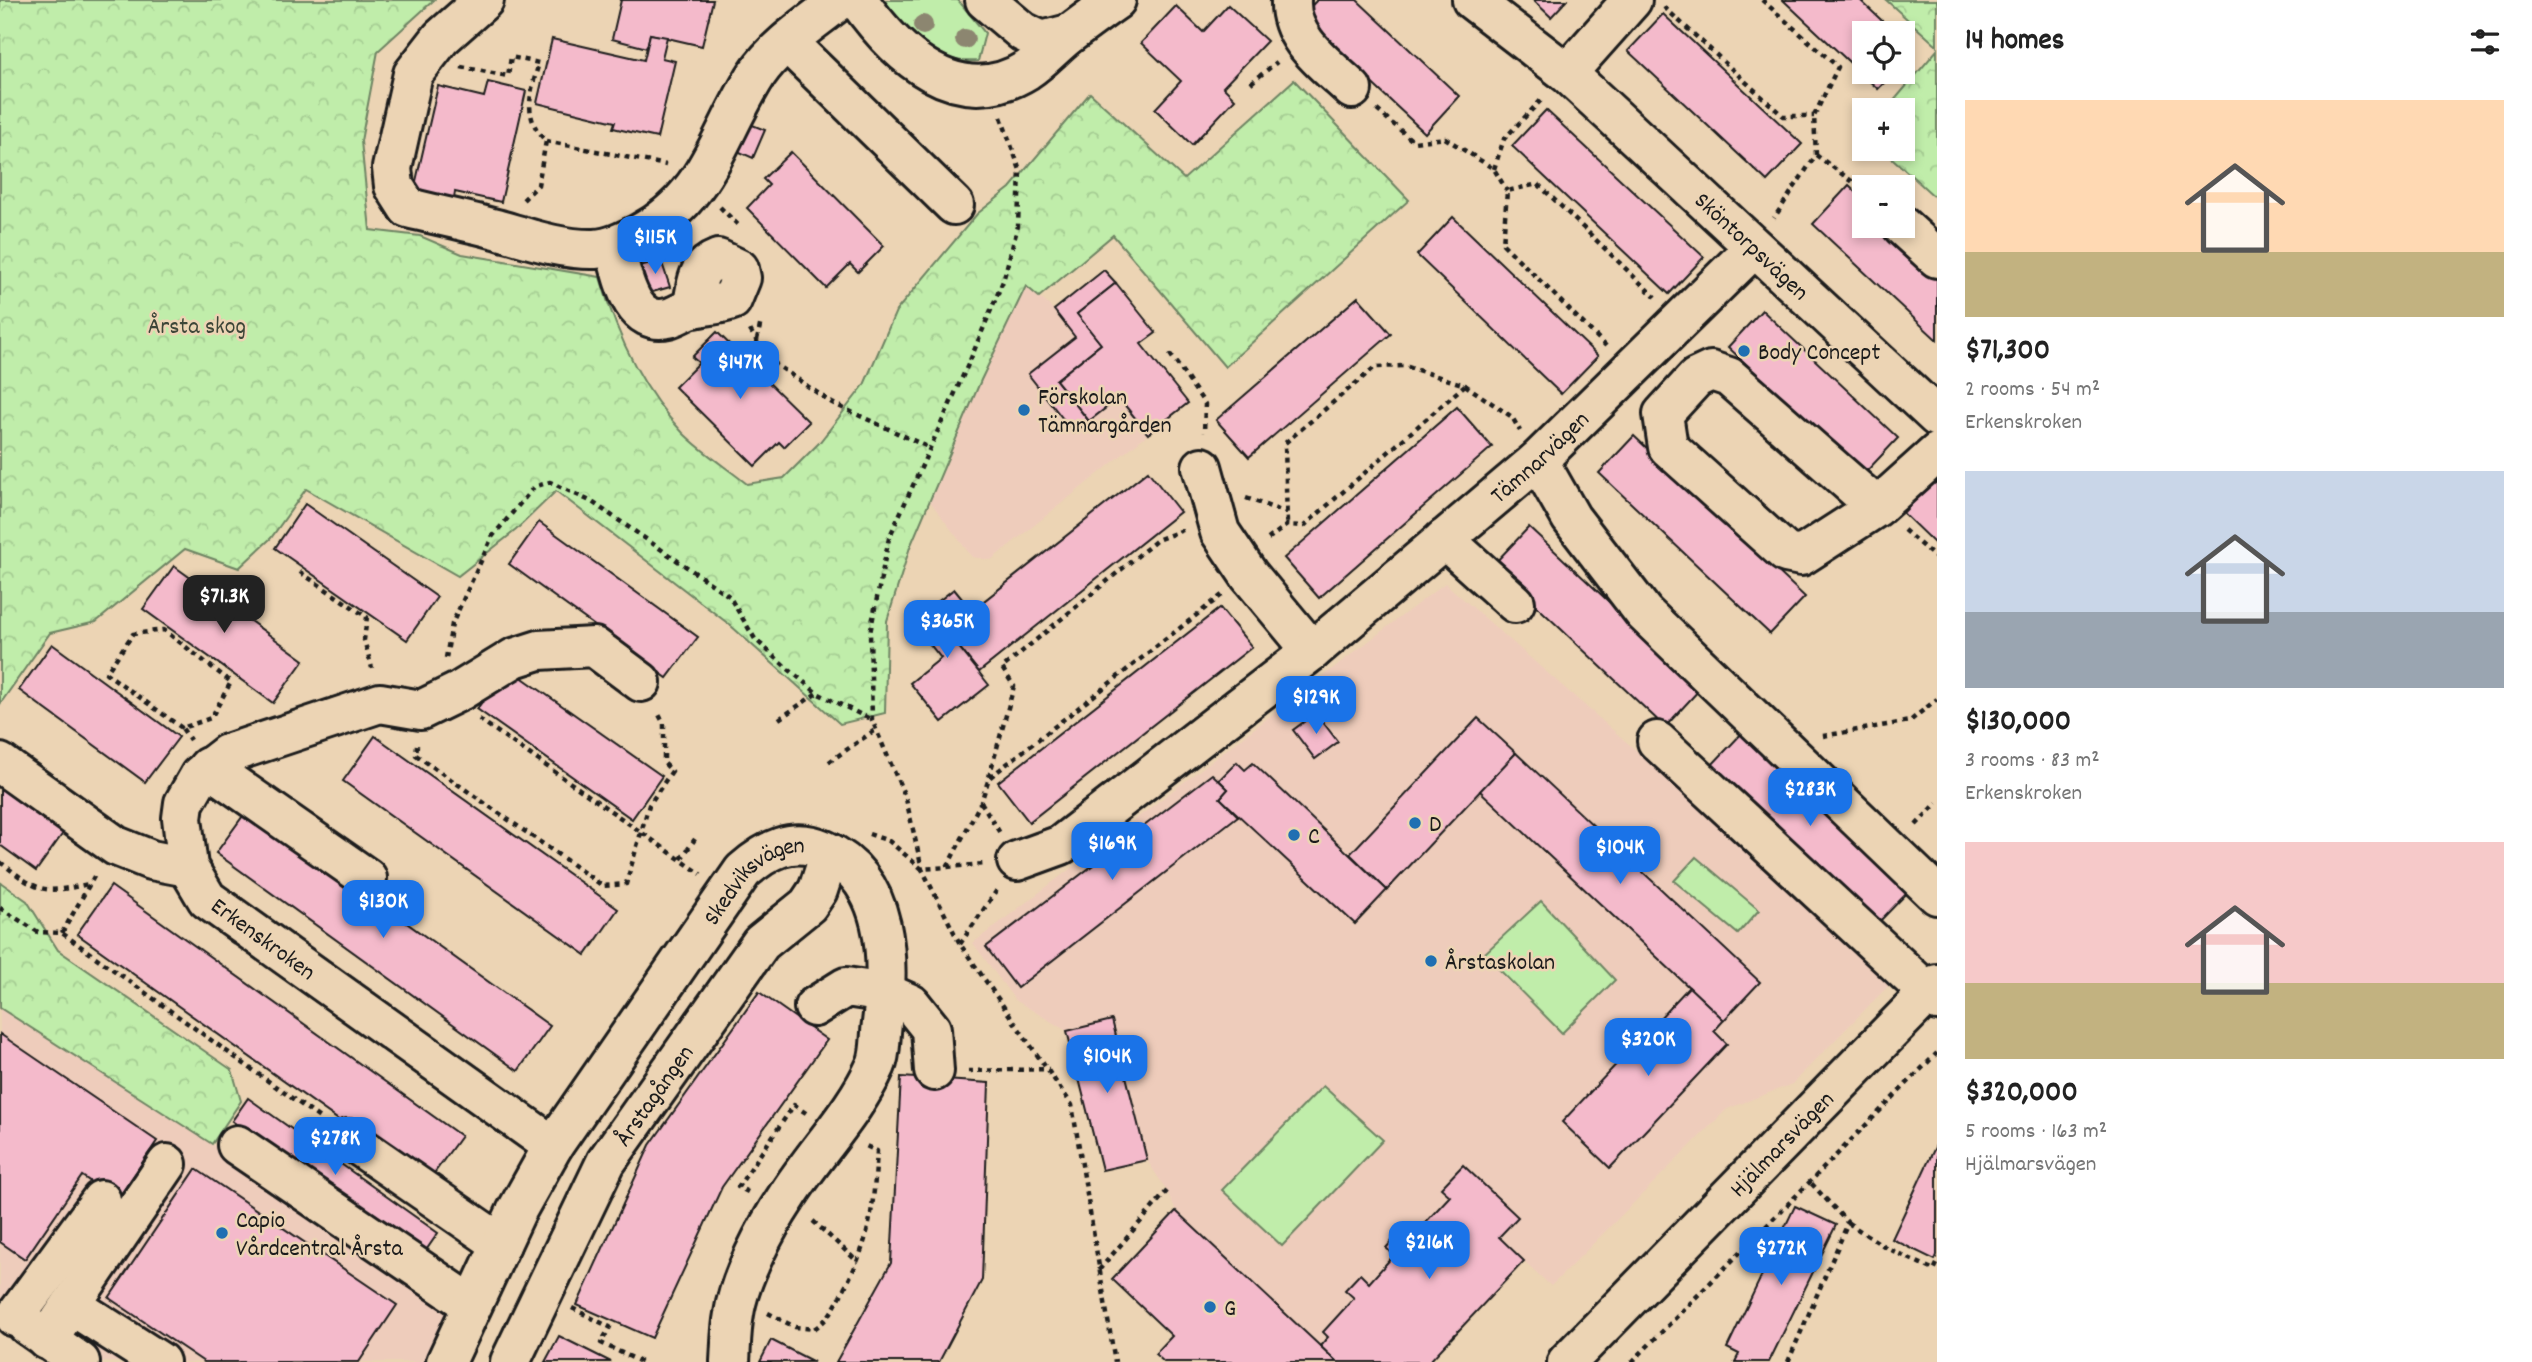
<!DOCTYPE html>
<meta charset="utf-8">
<style>
:root{--surface:#fff;--page:#f6f6f6;--text:#222;--muted:#767676;--accent:#1a73e8}
body{margin:0;font-family:Dekko,sans-serif;background:var(--page);color:var(--text);height:100vh;display:flex;flex-direction:column;font-size:26px;white-space:nowrap}
*{box-sizing:border-box;margin:0}
p{font-size:23px;color:var(--muted)}
.icon{flex:none;width:38px;height:38px;fill:none;stroke:currentColor;stroke-width:2;stroke-linecap:round;stroke-linejoin:round}
.map{position:relative;flex:1;overflow:hidden}
.drawer{display:flex;flex-direction:column;background:var(--surface);width:595px}
.drawer>*{flex:none}
.tools{position:absolute;left:1852px;top:21px;display:grid;gap:14px}
.tools a{display:grid;place-items:center;width:63px;height:63px;border-radius:0px;background:var(--surface);box-shadow:0 4px 10px #0003;font-size:35px}
.price{position:absolute;translate:-50% -60px;padding:0 16px;border-radius:14px;background:var(--accent);color:#fff;font-size:23px;line-height:46px;filter:drop-shadow(0 2px 4px #0008)}
.price::after{content:'';position:absolute;left:50%;top:42px;width:21px;height:16px;margin-left:-10px;background:inherit;clip-path:polygon(0 0,100% 0,50% 100%)}
.price.on{background:#222;color:#fff}
ul{padding:0;list-style:none}
li{display:grid;align-content:center;gap:14px;height:371px;padding:0 28px}
li span{display:grid;place-items:center;height:217px;border-radius:0px;color:#555}
li>.icon{margin-inline-start:auto}
span .icon{width:126px;height:126px;fill:#fffc;stroke-width:1}
li b{font-size:30px}
h2{display:flex;justify-content:space-between;align-items:center;height:84px;padding:0 28px;font-size:30px}
main{display:flex;flex:1;min-height:0}
.map>svg:first-child{display:block}
.built{fill:#ecb}
.green{fill:#c0edaa;stroke:#6e8463;stroke-width:2}
.forest{fill:url(#forest-crowns);stroke:#6e8463;stroke-width:2}
.building{fill:#f4bacb;stroke:#1c1c1c;stroke-width:2}
.lines{fill:none;stroke-linecap:round;stroke-linejoin:round}
.minor-casing{stroke:#1c1c1c;stroke-width:44}
.path{stroke:#1c1c1c;stroke-width:4.5;stroke-dasharray:5 5;stroke-linecap:butt}
.minor{stroke:#ecd4b4;stroke-width:38}
.tree{fill:#8c8670}
.poi-dot{fill:#1f6fb2;stroke:#ecd4b4;stroke-width:2.5}
.labels{text-anchor:middle;stroke-width:5;stroke-linejoin:round;paint-order:stroke}
.street-label{font-size:24px;fill:#1c1c1c;stroke:#ecd4b4}
.park-label{font-size:24px;fill:#3d4638;stroke:#ecd4b4}
.poi-label{font-size:24px;fill:#1c1c1c;stroke:#ecd4b4;text-anchor:start}
</style>
<main>
<div class="map">
<svg width="1937" height="1362" viewBox="0 0 1937 1362">
<defs>
<pattern id="forest-crowns" width="20" height="18" patternUnits="userSpaceOnUse" patternTransform="scale(1.75)"><rect width="20" height="18" fill="#c0edaa"/><path d="M2 6a3 3 0 1 1 6 0M12 15a3 3 0 1 1 6 0" fill="none" stroke="#a4cb92"/></pattern>
</defs>
<rect width="100%" height="100%" fill="#ecd4b4"/>
<filter id="ink" filterUnits="userSpaceOnUse"><feTurbulence type="fractalNoise" baseFrequency=".0143" numOctaves="2"/><feDisplacementMap in="SourceGraphic" scale="14" xChannelSelector="R" yChannelSelector="G"/><feConvolveMatrix kernelMatrix="1 2 1 2 8 2 1 2 1" color-interpolation-filters="sRGB"/></filter>
<g filter="url(#ink)">
<!-- built -->
<g class="built">
<polygon points="1104,270 1116,283 1101,344 1056,380 1089,421 1119,398 1148,434 991,560 972,557 929,500 981,380 1026,285 1054,310"/>
<polygon points="1445,583 1896,978 1792,1084 1727,1109 1551,1286 1524,1261 1429,1362 1164,1362 1155,1354 1172,1335 1112,1279 1176,1211 1167,1191 1147,1160 1102,1170 1067,1031 1015,1000 973,943"/>
<polygon points="0,1008 212,1144 464,1315 443,1362 86,1362 0,1303"/>
</g>
<!-- green -->
<g class="green">
<path d="M883 0H958L985 33 978 61C939 65 900 34 883 0Z"/>
<polygon points="1696,857 1759,910 1738,934 1674,881"/>
<polygon points="1541,901 1615,980 1562,1033 1484,954"/>
<polygon points="1323,1086 1383,1140 1282,1246 1222,1190"/>
</g>
<!-- forest -->
<g class="forest">
<path d="M0 0H434L378 51 361 141 370 230 420 236 462 254 600 277C616 333 642 390 683 433 702 452 726 467 747 484L784 478 819 443 864 385 896 311 977 214 1010 188 1090 93 1184 179 1294 80 1409 200 1225 367 1113 235 1039 297 1026 286 981 380 910 547 887 621 885 713 840 724 730 625 556 491 516 530 458 576 306 489 271 538 239 568 185 549 96 622 50 633 0 704Z"/>
<polygon points="1886,0 1937,0 1937,46"/>
<polygon points="1937,50 1937,199 1882,149 1902,149 1902,110 1886,110"/>
<polygon points="0,882 27,901 58,950 232,1070 241,1101 212,1144 0,1008"/>
</g>
<!-- building -->
<g class="building">
<polygon points="621,0 713,0 702,46 650,34 647,48 612,39"/>
<polygon points="1317,0 1357,0 1459,96 1425,133 1301,17"/>
<polygon points="1533,0 1567,0 1551,17"/>
<polygon points="1783,0 1860,0 1895,33 1864,33 1864,72 1895,72 1878,89"/>
<polygon points="1228,5 1267,41 1223,87 1235,99 1192,145 1155,109 1181,81 1141,43 1176,6 1203,32"/>
<polygon points="1663,14 1802,144 1767,181 1628,51"/>
<polygon points="650,34 667,37 662,58 675,61 657,138 613,128 615,122 537,103 552,39 644,60"/>
<polygon points="1902,40 1914,51 1902,64"/>
<polygon points="488,82 526,91 501,202 455,192 453,203 413,194 438,86 484,97"/>
<polygon points="1546,110 1704,257 1669,294 1512,146"/>
<polygon points="745,122 765,130 753,158 733,149"/>
<polygon points="791,152 884,246 858,272 850,264 826,288 747,208 769,185 763,179"/>
<polygon points="1849,185 1864,199 1864,226 1892,226 1937,268 1937,340 1813,224"/>
<polygon points="1453,217 1598,356 1561,394 1417,255"/>
<polygon points="661,260 670,287 649,293 640,266"/>
<polygon points="1104,270 1116,283 1077,314 1101,344 1056,380 1089,421 1074,433 1028,374 1075,337 1054,310"/>
<polygon points="1116,283 1156,333 1141,344 1188,403 1148,434 1119,398 1089,421 1056,380 1101,344 1077,314"/>
<polygon points="1358,297 1391,334 1249,457 1216,420"/>
<polygon points="1762,310 1898,438 1863,475 1728,347"/>
<polygon points="717,332 809,422 784,447 779,442 755,466 675,387 699,363 692,357"/>
<polygon points="1457,407 1492,447 1319,598 1284,558"/>
<polygon points="1634,436 1805,597 1770,634 1599,473"/>
<polygon points="1148,471 1180,512 979,672 946,631"/>
<polygon points="1937,477 1937,546 1903,513"/>
<polygon points="305,504 437,597 407,640 275,548"/>
<polygon points="539,522 698,637 667,678 509,564"/>
<polygon points="1529,527 1701,688 1665,727 1493,565"/>
<polygon points="174,566 304,660 273,703 143,609"/>
<polygon points="954,589 972,611 946,631 989,685 942,722 910,683 941,658 912,622"/>
<polygon points="1220,608 1252,647 1029,822 998,782"/>
<polygon points="52,644 179,737 145,782 19,690"/>
<polygon points="507,667 662,776 632,819 477,709"/>
<polygon points="1316,713 1338,742 1315,759 1293,730"/>
<polygon points="1478,718 1516,753 1387,890 1350,854"/>
<polygon points="1745,730 1912,888 1875,926 1709,768"/>
<polygon points="375,736 618,909 586,955 343,781"/>
<polygon points="1516,753 1760,982 1724,1020 1480,791"/>
<polygon points="1237,762 1245,770 1253,763 1387,890 1355,924 1220,798 1228,789 1219,780"/>
<polygon points="1212,774 1228,789 1220,798 1238,816 1017,988 986,947"/>
<polygon points="0,782 66,829 36,871 0,845"/>
<polygon points="248,809 550,1026 518,1071 216,853"/>
<polygon points="111,886 461,1136 427,1183 77,934"/>
<polygon points="1689,987 1724,1020 1714,1031 1727,1044 1610,1168 1562,1122"/>
<polygon points="759,992 827,1040 722,1187 652,1338 577,1305 650,1145"/>
<polygon points="1112,1020 1147,1160 1102,1170 1067,1031"/>
<polygon points="0,1034 157,1141 117,1200 82,1176 25,1259 0,1242"/>
<polygon points="901,1077 989,1083 982,1280 939,1362 836,1362 891,1263"/>
<polygon points="248,1098 438,1233 422,1256 232,1121"/>
<polygon points="1937,1143 1937,1255 1935,1260 1892,1239"/>
<polygon points="1463,1165 1518,1217 1499,1237 1524,1261 1429,1362 1337,1362 1320,1346 1328,1337 1323,1332 1354,1298 1345,1290 1360,1274 1369,1283 1394,1255 1386,1248 1400,1232 1409,1240 1450,1196 1441,1188"/>
<polygon points="196,1169 397,1305 359,1362 204,1362 109,1298"/>
<polygon points="1795,1206 1836,1225 1769,1362 1735,1362 1739,1354 1727,1348"/>
<polygon points="1176,1211 1320,1346 1337,1362 1164,1362 1155,1354 1172,1336 1112,1279"/>
<polygon points="559,1336 611,1362 545,1362"/>
<polygon points="771,1340 814,1362 760,1362"/>
</g>
<g class="lines">
<!-- minor casing -->
<g class="minor-casing">
<g id="minor">
<path d="M484 0 441 38 413 74 392 168 394 186 408 208C437 215 467 221 496 229 528 238 561 250 595 249 611 248 625 241 639 234 709 197 718 135 757 74 776 45 813 22 840 0"/>
<path d="M858 0C897 55 958 113 1027 70 1042 60 1054 46 1068 35 1084 23 1100 11 1116 0"/>
<polyline points="985,0 1023,32 1042,41 1069,34"/>
<path d="M1291 0C1289 40 1326 64 1352 89"/>
<path id="s1" d="M1472 0 1567 73 1937 417"/>
<polyline points="788,43 954,205"/>
<polyline points="1567,73 1632,0"/>
<polyline points="1902,226 1937,258"/>
<path d="M614 246C622 272 629 327 668 318 677 316 685 309 694 308 707 305 719 305 732 300L741 278 739 269 718 259C694 268 698 285 692 308"/>
<polyline points="1538,460 1571,518 1644,613 1937,895"/>
<polyline points="1202,467 1220,532 1249,575 1312,651"/>
<polyline points="1877,507 1729,377 1711,371 1696,378 1663,414 1668,447 1786,553 1801,556 1877,507 1937,453"/>
<polyline points="1444,539 1515,603"/>
<polyline points="1657,741 1937,1001"/>
<polyline points="0,763 116,846 151,860 188,867"/>
<polyline points="208,767 367,878"/>
<path id="s2" d="M1017 861 1061 845 1312 651 1538 460 1754 248"/>
<polyline points="814,1007 846,987 886,993 911,1004 931,1029 934,1071"/>
<polyline points="349,1139 501,1244"/>
<polyline points="237,1145 472,1305"/>
<polyline points="553,1146 207,899 188,867 182,818 184,803 200,775 227,754 380,703 421,710 460,691 514,658 539,650 594,647 641,682"/>
<polyline points="71,1305 160,1362"/>
<polyline points="15,1317 101,1200"/>
<polyline points="27,1325 80,1362"/>
<polyline points="47,1340 167,1164"/>
<path id="s3" d="M446 1362 516 1212 553 1146 743 871C767 850 792 836 824 850 890 879 890 963 882 1023 880 1036 881 1054 876 1065 854 1114 814 1153 786 1198 766 1228 739 1279 734 1314 731 1330 731 1346 730 1362"/>
<path id="s4" d="M510 1362 606 1162 761 943 808 905 818 890 830 853"/>
<path id="s5" d="M1567 1362 1937 984"/>
</g>
</g>
<!-- path -->
<g class="path">
<polyline points="1762,0 1838,67 1814,116 1816,155 1774,218"/>
<polyline points="1664,7 1783,116 1814,116"/>
<path d="M461 67 508 76 511 57 539 63C530 93 522 117 546 141L538 185 522 201"/>
<polyline points="1251,83 1277,62"/>
<polyline points="1377,110 1414,142 1445,138 1494,169 1507,191"/>
<polyline points="1001,117 1020,170 1018,226 1003,281 971,358 889,538 870,633 872,720 906,799 922,869 960,944 1072,1105 1115,1362"/>
<polyline points="546,141 666,165"/>
<polyline points="1816,155 1864,190"/>
<polyline points="1494,169 1504,139 1544,97"/>
<polyline points="720,207 741,228"/>
<polyline points="750,330 767,358 832,403 930,448"/>
<polyline points="757,340 761,321"/>
<polyline points="1606,346 1503,244 1507,191 1538,184 1655,297"/>
<polyline points="1170,354 1205,404 1204,433"/>
<polyline points="1465,385 1512,417 1520,431"/>
<polyline points="1246,498 1287,513"/>
<polyline points="1904,530 1937,559"/>
<polyline points="1268,539 1287,525 1304,526 1465,385 1405,366 1375,367 1285,443 1287,525"/>
<polyline points="300,572 367,617 364,640 372,668"/>
<polyline points="446,658 452,624 492,537 534,487 550,482 592,502 729,596 755,639 786,667 817,693 872,720"/>
<polyline points="479,719 701,874"/>
<polyline points="779,719 817,693"/>
<polyline points="182,728 106,673 133,634 164,630 231,682 211,718 182,728 190,740"/>
<polyline points="1823,736 1910,721 1937,699"/>
<polyline points="417,745 416,755 603,886 626,884 649,805 672,771 664,763 664,724 657,711"/>
<polyline points="829,762 875,730"/>
<polyline points="989,777 1014,686 1002,668 1157,540 1183,530"/>
<polyline points="981,802 1000,833"/>
<polyline points="1916,825 1937,803"/>
<polyline points="869,834 889,841 922,869 985,864"/>
<polyline points="681,859 695,839"/>
<path d="M0 862C39 891 40 895 88 884"/>
<polyline points="947,867 981,802 989,778 1222,595"/>
<polyline points="0,908 38,932 62,933 321,1119"/>
<polyline points="62,933 96,873"/>
<polyline points="960,944 997,890"/>
<polyline points="968,1071 1049,1069"/>
<polyline points="748,1192 738,1187 794,1105 806,1113"/>
<polyline points="813,1221 858,1262"/>
<polyline points="1848,1223 1887,1248 1934,1270 1937,1264"/>
<polyline points="1099,1270 1167,1191"/>
<polyline points="572,1308 610,1327 601,1343 641,1362"/>
<path d="M768 1313 795 1327 814 1329C829 1319 835 1307 843 1291 871 1239 873 1210 877 1151L866 1146"/>
<polyline points="1632,1362 1937,1053"/>
<polyline points="1788,1362 1848,1223 1811,1183"/>
</g>
<!-- minor -->
<use href="#minor" class="minor"/>
</g>
<!-- trees -->
<g class="tree">
<circle cx="923" cy="25" r="10"/>
<circle cx="965" cy="39" r="10"/>
</g>
</g>
<!-- markers -->
<g class="poi-dot">
<circle cx="1744" cy="351" r="7"/>
<circle cx="1024" cy="410" r="7"/>
<circle cx="1415" cy="823" r="7"/>
<circle cx="1294" cy="835" r="7"/>
<circle cx="1431" cy="961" r="7"/>
<circle cx="222" cy="1233" r="7"/>
<circle cx="1210" cy="1307" r="7"/>
</g>
<g class="labels">
<!-- street labels -->
<g class="street-label">
<text dy="8" stroke="none"><textPath href="#s1" startOffset="373">Sköntorpsvägen</textPath></text>
<text dy="8" stroke="none"><textPath href="#s2" startOffset="663">Tämnarvägen</textPath></text>
<text dy="8" stroke="none"><textPath href="#s3" startOffset="579">Skedviksvägen</textPath></text>
<text transform="translate(264 938) rotate(36)" y="8">Erkenskroken</text>
<text dy="8" stroke="none"><textPath href="#s4" startOffset="304">Årstagången</textPath></text>
<text dy="8" stroke="none"><textPath href="#s5" startOffset="306">Hjälmarsvägen</textPath></text>
</g>
<!-- park labels -->
<g class="park-label">
<text x="197" y="333">Årsta skog</text>
</g>
<!-- poi labels -->
<g class="poi-label">
<text x="1758" y="359">Body Concept</text>
<text x="1038" y="404">Förskolan<tspan x="1038" dy="28">Tämnargården</tspan></text>
<text x="1429" y="831">D</text>
<text x="1308" y="843">C</text>
<text x="1445" y="969">Årstaskolan</text>
<text x="236" y="1227">Capio<tspan x="236" dy="28">Vårdcentral Årsta</tspan></text>
<text x="1224" y="1315">G</text>
</g>
</g>
</svg>
<div class="tools">
<a><svg class="icon" aria-label="locate" viewBox="0 0 24 24"><circle cx="12" cy="12" r="6"/><path d="M12 2v4M12 18v4M2 12h4M18 12h4"/></svg></a>
<a>+</a>
<a>−</a>
</div>
<b class="price" style="left:655px;top:276px">$115K</b>
<b class="price" style="left:740px;top:401px">$147K</b>
<b class="price on" style="left:224px;top:635px">$71.3K</b>
<b class="price" style="left:947px;top:660px">$365K</b>
<b class="price" style="left:1316px;top:736px">$129K</b>
<b class="price" style="left:1810px;top:828px">$283K</b>
<b class="price" style="left:1112px;top:882px">$169K</b>
<b class="price" style="left:1620px;top:886px">$104K</b>
<b class="price" style="left:383px;top:940px">$130K</b>
<b class="price" style="left:1648px;top:1078px">$320K</b>
<b class="price" style="left:1107px;top:1095px">$104K</b>
<b class="price" style="left:335px;top:1177px">$278K</b>
<b class="price" style="left:1429px;top:1281px">$216K</b>
<b class="price" style="left:1781px;top:1287px">$272K</b>
</div>
<section class="drawer">
<h2>14 homes<svg class="icon" aria-label="filters" viewBox="0 0 24 24"><path d="M4 7h16M4 17h16"/><circle cx="9" cy="7" r="2"/><circle cx="15" cy="17" r="2"/></svg></h2>
<ul>
<li><span style="background:linear-gradient(#ffd9b3 70%,#c2b280 0)"><svg class="icon" aria-label="home" viewBox="0 0 24 24"><path d="M3 11l9-7 9 7M6 9v11h12V9"/></svg></span><div><b>$71,300</b><p>2 rooms · 54 m²</p><p>Erkenskroken</p></div></li>
<li><span style="background:linear-gradient(#c9d6e8 65%,#9aa5b1 0)"><svg class="icon" aria-label="home" viewBox="0 0 24 24"><path d="M3 11l9-7 9 7M6 9v11h12V9"/></svg></span><div><b>$130,000</b><p>3 rooms · 83 m²</p><p>Erkenskroken</p></div></li>
<li><span style="background:linear-gradient(#f6c9c9 65%,#c2b280 0)"><svg class="icon" aria-label="home" viewBox="0 0 24 24"><path d="M3 11l9-7 9 7M6 9v11h12V9"/></svg></span><div><b>$320,000</b><p>5 rooms · 163 m²</p><p>Hjälmarsvägen</p></div></li>
</ul>
</section>
</main>
